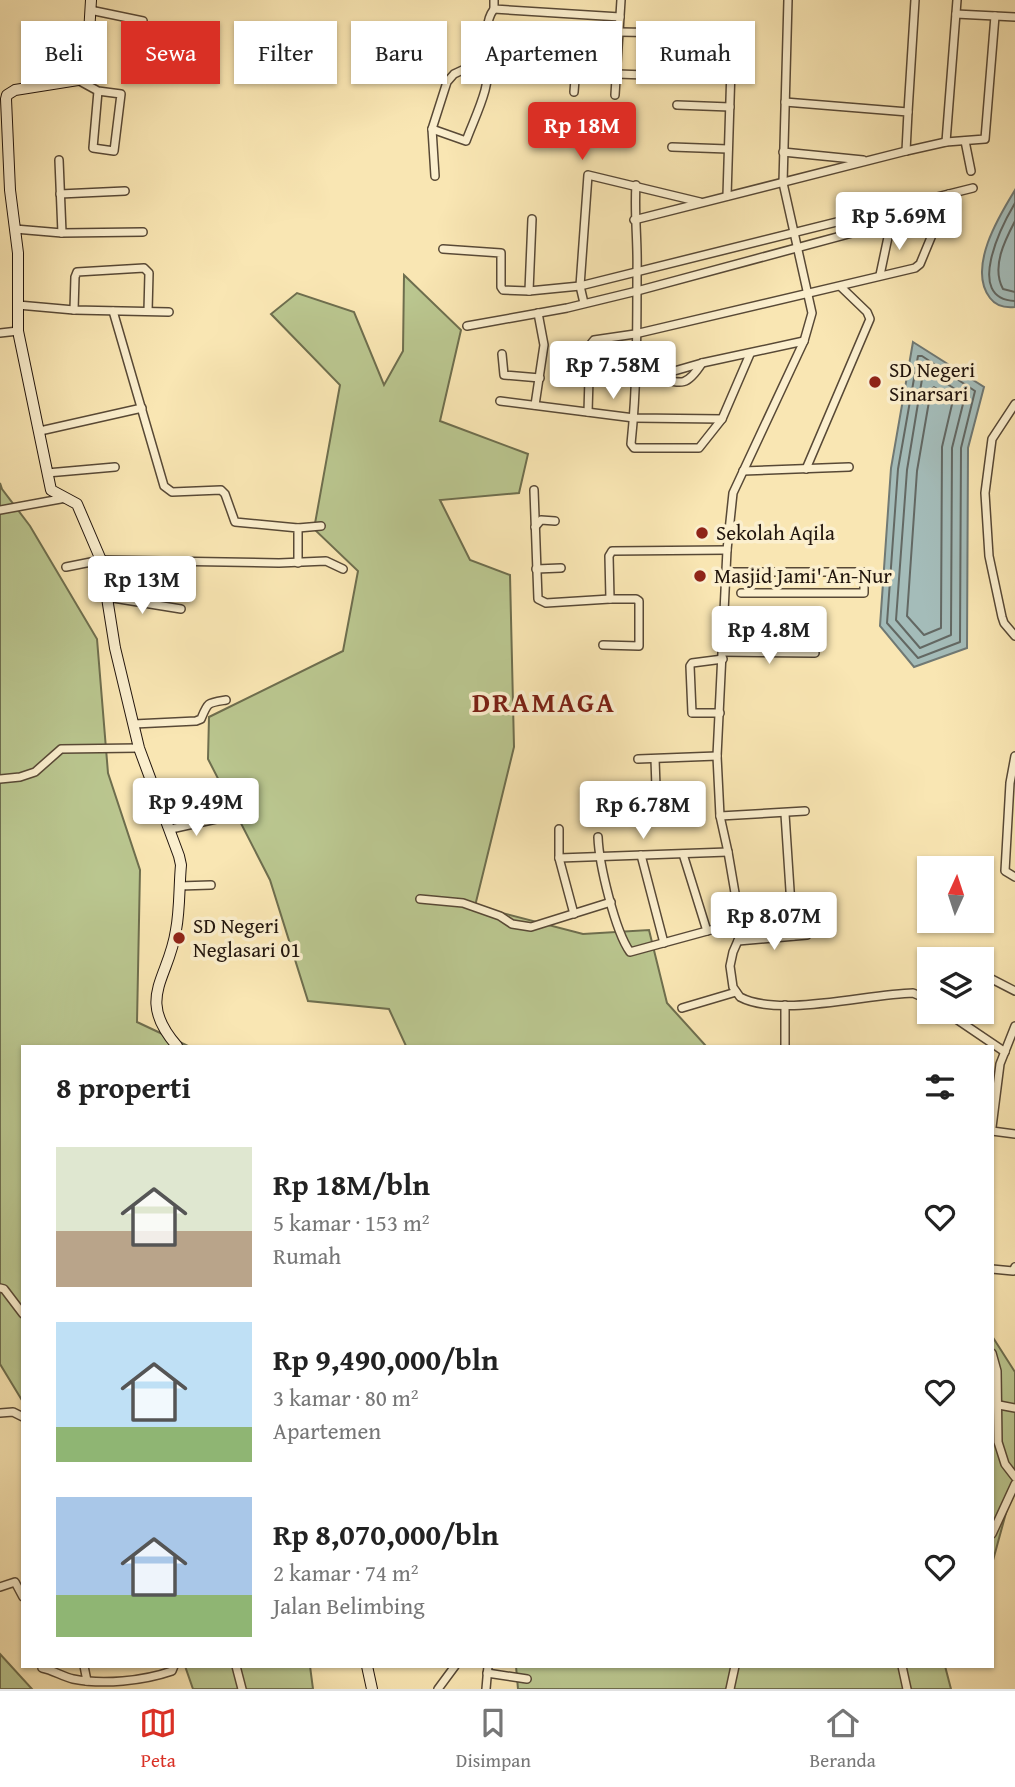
<!DOCTYPE html>
<html lang="id">
<meta charset="utf-8">
<style>
:root{--surface:#fff;--page:#f6f6f6;--text:#222;--muted:#767676;--line:#e0e0e0;--accent:#d93025}
body{margin:0;font-family:"Gentium Book Plus",serif;background:var(--page);color:var(--text);height:100vh;display:flex;flex-direction:column;font-size:26px;white-space:nowrap}
*{box-sizing:border-box;margin:0}
p{font-size:23px;color:var(--muted)}
.icon{flex:none;width:38px;height:38px;fill:none;stroke:currentColor;stroke-width:2;stroke-linecap:round;stroke-linejoin:round}
.map{position:relative;flex:1;overflow:hidden}
.details{position:absolute;left:21px;top:1045px;width:973px;height:623px;display:flex;flex-direction:column;background:var(--surface);border-radius:0px;box-shadow:0 2px 5px #0004}
.details>*{flex:none}
.guide{position:absolute;left:21px;top:21px;width:973px;height:63px;display:flex;gap:14px}
.needle{width:46px;rotate:3deg}
.tools{position:absolute;left:917px;top:856px;display:grid;gap:14px}
.tools a{display:grid;place-items:center;width:77px;height:77px;border-radius:0px;background:var(--surface);box-shadow:0 2px 5px #0004;font-size:35px}
.price{position:absolute;translate:-50% -60px;padding:0 16px;border-radius:7px;background:#fff;color:#222;font-size:23px;line-height:46px;filter:drop-shadow(0 2px 4px #0008)}
.price::after{content:'';position:absolute;left:50%;top:42px;width:21px;height:16px;margin-left:-10px;background:inherit;clip-path:polygon(0 0,100% 0,50% 100%)}
.price.current{background:var(--accent);color:#fff}
ul{padding:0;list-style:none}
li{display:flex;align-items:center;gap:21px;height:175px;padding:0 35px}
li span{display:grid;place-items:center;flex:none;width:196px;height:140px;border-radius:0px;color:#555}
li>.icon{margin-inline-start:auto}
span .icon{width:84px;height:84px;fill:#fffc;stroke-width:1}
li b{font-size:30px}
h2{display:flex;justify-content:space-between;align-items:center;height:84px;padding:0 35px;font-size:30px}
.pill{padding:0 24px;border-radius:0px;background:var(--surface);box-shadow:0 2px 5px #0004;font-size:24px;line-height:63px}
.pill.current{background:var(--accent);color:#fff}
.dock{display:flex;justify-content:space-around;align-items:center;height:98px;border-top:2px solid var(--line);background:var(--surface);font-size:19px;color:var(--muted)}
.dock a{display:grid;justify-items:center;gap:4px}
.dock .current{color:var(--accent)}
.map>svg:first-child{display:block}
.green{fill:#bac68f;stroke:#6e6e4e;stroke-width:2}
.water{fill:#a4bcb9;stroke:#707974;stroke-width:2}
.lines{fill:none;stroke-linecap:round;stroke-linejoin:round}
.shore{stroke:#636863;stroke-width:2}
.street-casing{stroke:#584936;stroke-width:10}
.secondary-casing{stroke:#22150d;stroke-width:12}
.street{stroke:#fbefce;stroke-width:7}
.secondary{stroke:#fbefce;stroke-width:10}
.poi-dot{fill:#8f2418;stroke:#fbefce;stroke-width:2.5}
.labels{text-anchor:middle;stroke-width:7;stroke-linejoin:round;paint-order:stroke}
.poi-label{font-size:21px;fill:#22150d;stroke:#fbefce;text-anchor:start}
.district-label{font-size:28px;font-weight:bold;letter-spacing:2px;fill:#7a1f14;stroke:#fbefce}
</style>
<div class="map">
<svg width="1015" height="1689" viewBox="0 0 1015 1689">
<rect width="100%" height="100%" fill="#f9e6b3"/>
<filter id="stains"><feTurbulence type="fractalNoise" baseFrequency=".00286" numOctaves="4"/><feColorMatrix values="0 0 0 0 .2 0 0 0 0 .09 0 0 0 0 .02 0 0 0 .5 -.17"/></filter>
<radialGradient id="worn" r=".72"><stop offset=".6" stop-color="#630" stop-opacity="0"/><stop offset="1" stop-color="#630" stop-opacity=".3"/></radialGradient>
<!-- green -->
<g class="green">
<polygon points="404,275 461,330 440,421 528,454 519,493 440,500 470,560 510,575 514,747 475,906 583,934 649,930 667,1003 706,1046 406,1046 389,1009 308,1001 270,880 208,759 209,717 343,651 358,571 314,529 340,385 271,314 297,293 354,312 384,385 403,351"/>
<polygon points="0,483 2,489 30,526 97,639 108,773 140,870 137,1022 188,1046 23,1046 23,1402 0,1364"/>
<polygon points="992,1336 1015,1372 1015,1480 992,1564"/>
<polygon points="0,1654 32,1689 0,1689"/>
<polygon points="185,1666 310,1666 313,1689 193,1689"/>
<polygon points="516,1666 945,1666 951,1689 518,1689"/>
</g>
<!-- water -->
<g class="water">
<path d="M1015 190V307C1006 308 996 306 990 298 967 268 999 216 1015 190Z"/>
<polygon points="913,342 984,387 968,448 967,648 914,667 880,626 891,468"/>
</g>
<g class="lines">
<!-- shore -->
<g class="shore">
<path d="M1015 203C1002 225 964 299 1015 301"/>
<path d="M1015 221C1005 240 991 267 1003 289L1015 292"/>
<polygon points="918,356 922,356 975,391 961,448 960,642 918,658 887,623 898,469"/>
<polygon points="927,370 965,396 952,448 951,635 920,648 896,620 907,470 923,373"/>
<polygon points="934,387 953,400 942,447 941,628 924,635 907,616 917,471 931,390"/>
</g>
<!-- street casing -->
<g class="street-casing">
<g id="street">
<polyline points="494,0 494,9 620,17"/>
<path d="M788 0 783 183 812 313 804 341 733 493 727 550 717 756 720 816 728 852 740 922V936L733 952 730 966 733 987 740 997C779 1018 867 994 913 993L929 1000"/>
<polyline points="90,10 143,21"/>
<polyline points="956,14 1015,17"/>
<polyline points="619,32 677,33"/>
<path d="M490 49C487 35 485 21 494 9"/>
<polyline points="617,74 675,76"/>
<polyline points="78,80 98,91 121,94 114,151 93,148 98,91"/>
<polyline points="574,92 577,55"/>
<polyline points="615,95 621,0"/>
<polyline points="785,102 908,112 906,151"/>
<polyline points="677,105 730,107"/>
<polyline points="908,112 915,0"/>
<path d="M432 129 466 141C475 116 493 84 487 57"/>
<polyline points="965,141 971,171"/>
<polyline points="946,142 957,0"/>
<polyline points="672,147 728,149"/>
<polyline points="783,152 863,160"/>
<polyline points="59,160 62,233"/>
<polyline points="435,176 432,129 447,82 454,74 484,60 490,49 617,58"/>
<path d="M636 185C634 214 638 243 637 271 637 329 637 387 631 444L634 448H699L722 419 750 354"/>
<polyline points="60,194 125,191"/>
<polyline points="727,196 731,68"/>
<polyline points="634,220 906,151 946,142 985,139 995,16"/>
<polyline points="15,229 62,233 143,232"/>
<polyline points="443,249 501,253 501,287 503,290 529,291 580,286 973,188"/>
<polyline points="880,275 891,223"/>
<polyline points="529,291 532,219"/>
<polyline points="584,303 580,286 588,175 700,202"/>
<polyline points="18,305 74,310 169,312"/>
<polyline points="74,310 75,277 77,272 144,268 149,273 148,311"/>
<polyline points="113,311 164,486 172,492 221,490 225,494 235,522 298,528 298,563"/>
<polyline points="467,326 567,308 637,291 941,209"/>
<polyline points="0,333 18,331"/>
<polyline points="502,354 504,375 540,378"/>
<path d="M655 376C681 384 686 388 702 363"/>
<polyline points="636,382 702,363 804,341"/>
<polyline points="500,401 634,418 722,419"/>
<polyline points="1015,404 992,439 985,493 989,556 1002,617 1004,623 1015,636"/>
<polyline points="535,405 544,345 538,313"/>
<polyline points="588,412 590,345 594,340 635,334 915,268 920,264 949,194"/>
<polyline points="40,431 142,408"/>
<polyline points="806,469 870,319 867,312 841,287"/>
<polyline points="743,471 849,467"/>
<polyline points="47,473 115,467"/>
<polyline points="534,490 538,599 546,603 610,599"/>
<polyline points="0,510 66,498"/>
<polyline points="535,527 541,520 555,521"/>
<polyline points="298,528 321,526"/>
<polyline points="66,567 101,560 279,563 326,561 343,569"/>
<polyline points="536,569 561,568"/>
<polyline points="726,572 864,572 864,593 741,593"/>
<polyline points="107,597 181,609"/>
<polyline points="603,645 639,646 639,601 636,599 610,599 609,556 612,551 727,550"/>
<polyline points="723,652 815,653"/>
<polyline points="720,713 692,713 690,666 692,663 723,659"/>
<path d="M134 724 196 721 201 719C208 702 207 703 226 700"/>
<polyline points="1015,756 1010,783 1005,871 1015,877"/>
<polyline points="638,759 717,756"/>
<polyline points="655,759 657,815"/>
<polyline points="0,779 20,777 35,772 61,749 139,748"/>
<polyline points="785,814 793,936"/>
<polyline points="720,816 805,811"/>
<polyline points="171,829 216,819"/>
<polyline points="559,829 559,858 574,914"/>
<path d="M598 837C599 864 615 931 630 952L740 922"/>
<polyline points="683,854 707,931"/>
<polyline points="641,855 664,943"/>
<polyline points="559,858 728,852"/>
<polyline points="179,886 211,885"/>
<polyline points="420,899 463,903 500,916 512,924 531,927 611,902"/>
<polyline points="738,941 807,935"/>
<polyline points="938,953 951,959"/>
<polyline points="982,974 1015,991"/>
<polyline points="682,1008 736,992"/>
<polyline points="946,1012 1005,1052"/>
<polyline points="785,1046 785,1005"/>
<polyline points="992,1127 1000,1064 1015,1026"/>
<polyline points="992,1131 1015,1134"/>
<polyline points="992,1269 1013,1271 1015,1267"/>
<polyline points="0,1288 4,1289 23,1314"/>
<polyline points="992,1353 997,1371 998,1442 1005,1464 1015,1477"/>
<polyline points="999,1405 1015,1408"/>
<polyline points="0,1413 13,1412 23,1417"/>
<polyline points="992,1534 1015,1484"/>
<polyline points="0,1587 15,1582 23,1597"/>
<polyline points="84,1666 87,1681"/>
<polyline points="236,1666 242,1689"/>
<polyline points="902,1666 907,1689"/>
<path d="M42 1668C53 1670 63 1677 73 1679 103 1685 143 1681 172 1671L174 1666"/>
<polyline points="487,1673 527,1679"/>
<polyline points="438,1689 455,1666"/>
<polyline points="486,1689 488,1666"/>
<polyline points="730,1689 735,1666"/>
</g>
</g>
<!-- secondary casing -->
<g class="secondary-casing">
<g id="secondary">
<path d="M91 0 87 68 85 76 78 80 15 90 7 95 6 99 10 190 18 253V331L51 490 77 504 101 560 115 648 139 748 179 856 181 865C179 886 180 909 176 930 169 979 135 998 177 1046"/>
<polyline points="367,1666 372,1689"/>
</g>
</g>
<!-- street -->
<use href="#street" class="street"/>
<!-- secondary -->
<use href="#secondary" class="secondary"/>
</g>
<!-- markers -->
<g class="poi-dot">
<circle cx="875" cy="382" r="7"/>
<circle cx="702" cy="533" r="7"/>
<circle cx="700" cy="576" r="7"/>
<circle cx="179" cy="938" r="7"/>
</g>
<g class="labels">
<!-- poi labels -->
<g class="poi-label">
<text x="889" y="377">SD Negeri<tspan x="889" dy="24">Sinarsari</tspan></text>
<text x="716" y="540">Sekolah Aqila</text>
<text x="714" y="583">Masjid Jami' An-Nur</text>
<text x="193" y="933">SD Negeri<tspan x="193" dy="24">Neglasari 01</tspan></text>
</g>
<!-- district labels -->
<g class="district-label">
<text x="544" y="712">DRAMAGA</text>
</g>
</g>
<rect width="100%" height="100%" filter="url(#stains)"/>
<rect width="100%" height="100%" fill="url(#worn)"/>
</svg>
<div class="tools">
<a><svg class="needle" viewBox="-14 -14 28 28"><path d="M0-13l5 13h-10z" fill="#e53935"/><path d="M0 13l5-13h-10z" fill="#767676"/></svg></a>
<a><svg class="icon" aria-label="layers" viewBox="0 0 24 24"><path d="M12 4l9 5-9 5-9-5zM3 14l9 5 9-5"/></svg></a>
</div>
<b class="price current" style="left:582px;top:162px">Rp 18M</b>
<b class="price" style="left:899px;top:252px">Rp 5.69M</b>
<b class="price" style="left:613px;top:401px">Rp 7.58M</b>
<b class="price" style="left:142px;top:616px">Rp 13M</b>
<b class="price" style="left:769px;top:666px">Rp 4.8M</b>
<b class="price" style="left:196px;top:838px">Rp 9.49M</b>
<b class="price" style="left:643px;top:841px">Rp 6.78M</b>
<b class="price" style="left:774px;top:952px">Rp 8.07M</b>
<div class="guide">
<a class="pill">Beli</a>
<a class="pill current">Sewa</a>
<a class="pill">Filter</a>
<a class="pill">Baru</a>
<a class="pill">Apartemen</a>
<a class="pill">Rumah</a>
</div>
<section class="details">
<h2>8 properti<svg class="icon" aria-label="filters" viewBox="0 0 24 24"><path d="M4 7h16M4 17h16"/><circle cx="9" cy="7" r="2"/><circle cx="15" cy="17" r="2"/></svg></h2>
<ul>
<li><span style="background:linear-gradient(#dfe7d0 60%,#b9a48a 0)"><svg class="icon" aria-label="home" viewBox="0 0 24 24"><path d="M3 11l9-7 9 7M6 9v11h12V9"/></svg></span><div><b>Rp 18M/bln</b><p>5 kamar · 153 m²</p><p>Rumah</p></div><svg class="icon" aria-label="heart" viewBox="0 0 24 24"><path d="M12 20l-8-8c-3-5 5-10 8-4 3-6 11-1 8 4z"/></svg></li>
<li><span style="background:linear-gradient(#bfe0f5 75%,#8fb573 0)"><svg class="icon" aria-label="home" viewBox="0 0 24 24"><path d="M3 11l9-7 9 7M6 9v11h12V9"/></svg></span><div><b>Rp 9,490,000/bln</b><p>3 kamar · 80 m²</p><p>Apartemen</p></div><svg class="icon" aria-label="heart" viewBox="0 0 24 24"><path d="M12 20l-8-8c-3-5 5-10 8-4 3-6 11-1 8 4z"/></svg></li>
<li><span style="background:linear-gradient(#a9c7e8 70%,#8fb573 0)"><svg class="icon" aria-label="home" viewBox="0 0 24 24"><path d="M3 11l9-7 9 7M6 9v11h12V9"/></svg></span><div><b>Rp 8,070,000/bln</b><p>2 kamar · 74 m²</p><p>Jalan Belimbing</p></div><svg class="icon" aria-label="heart" viewBox="0 0 24 24"><path d="M12 20l-8-8c-3-5 5-10 8-4 3-6 11-1 8 4z"/></svg></li>
</ul>
</section>
</div>
<nav class="dock">
<a class="current"><svg class="icon" aria-label="map" viewBox="0 0 24 24"><path d="M3 6l6-2 6 2 6-2v14l-6 2-6-2-6 2zM9 4v14M15 6v14"/></svg>Peta</a>
<a><svg class="icon" aria-label="saved" viewBox="0 0 24 24"><path d="M7 4h10v16l-5-4-5 4z"/></svg>Disimpan</a>
<a><svg class="icon" aria-label="home" viewBox="0 0 24 24"><path d="M3 11l9-7 9 7M6 9v11h12V9"/></svg>Beranda</a>
</nav>
